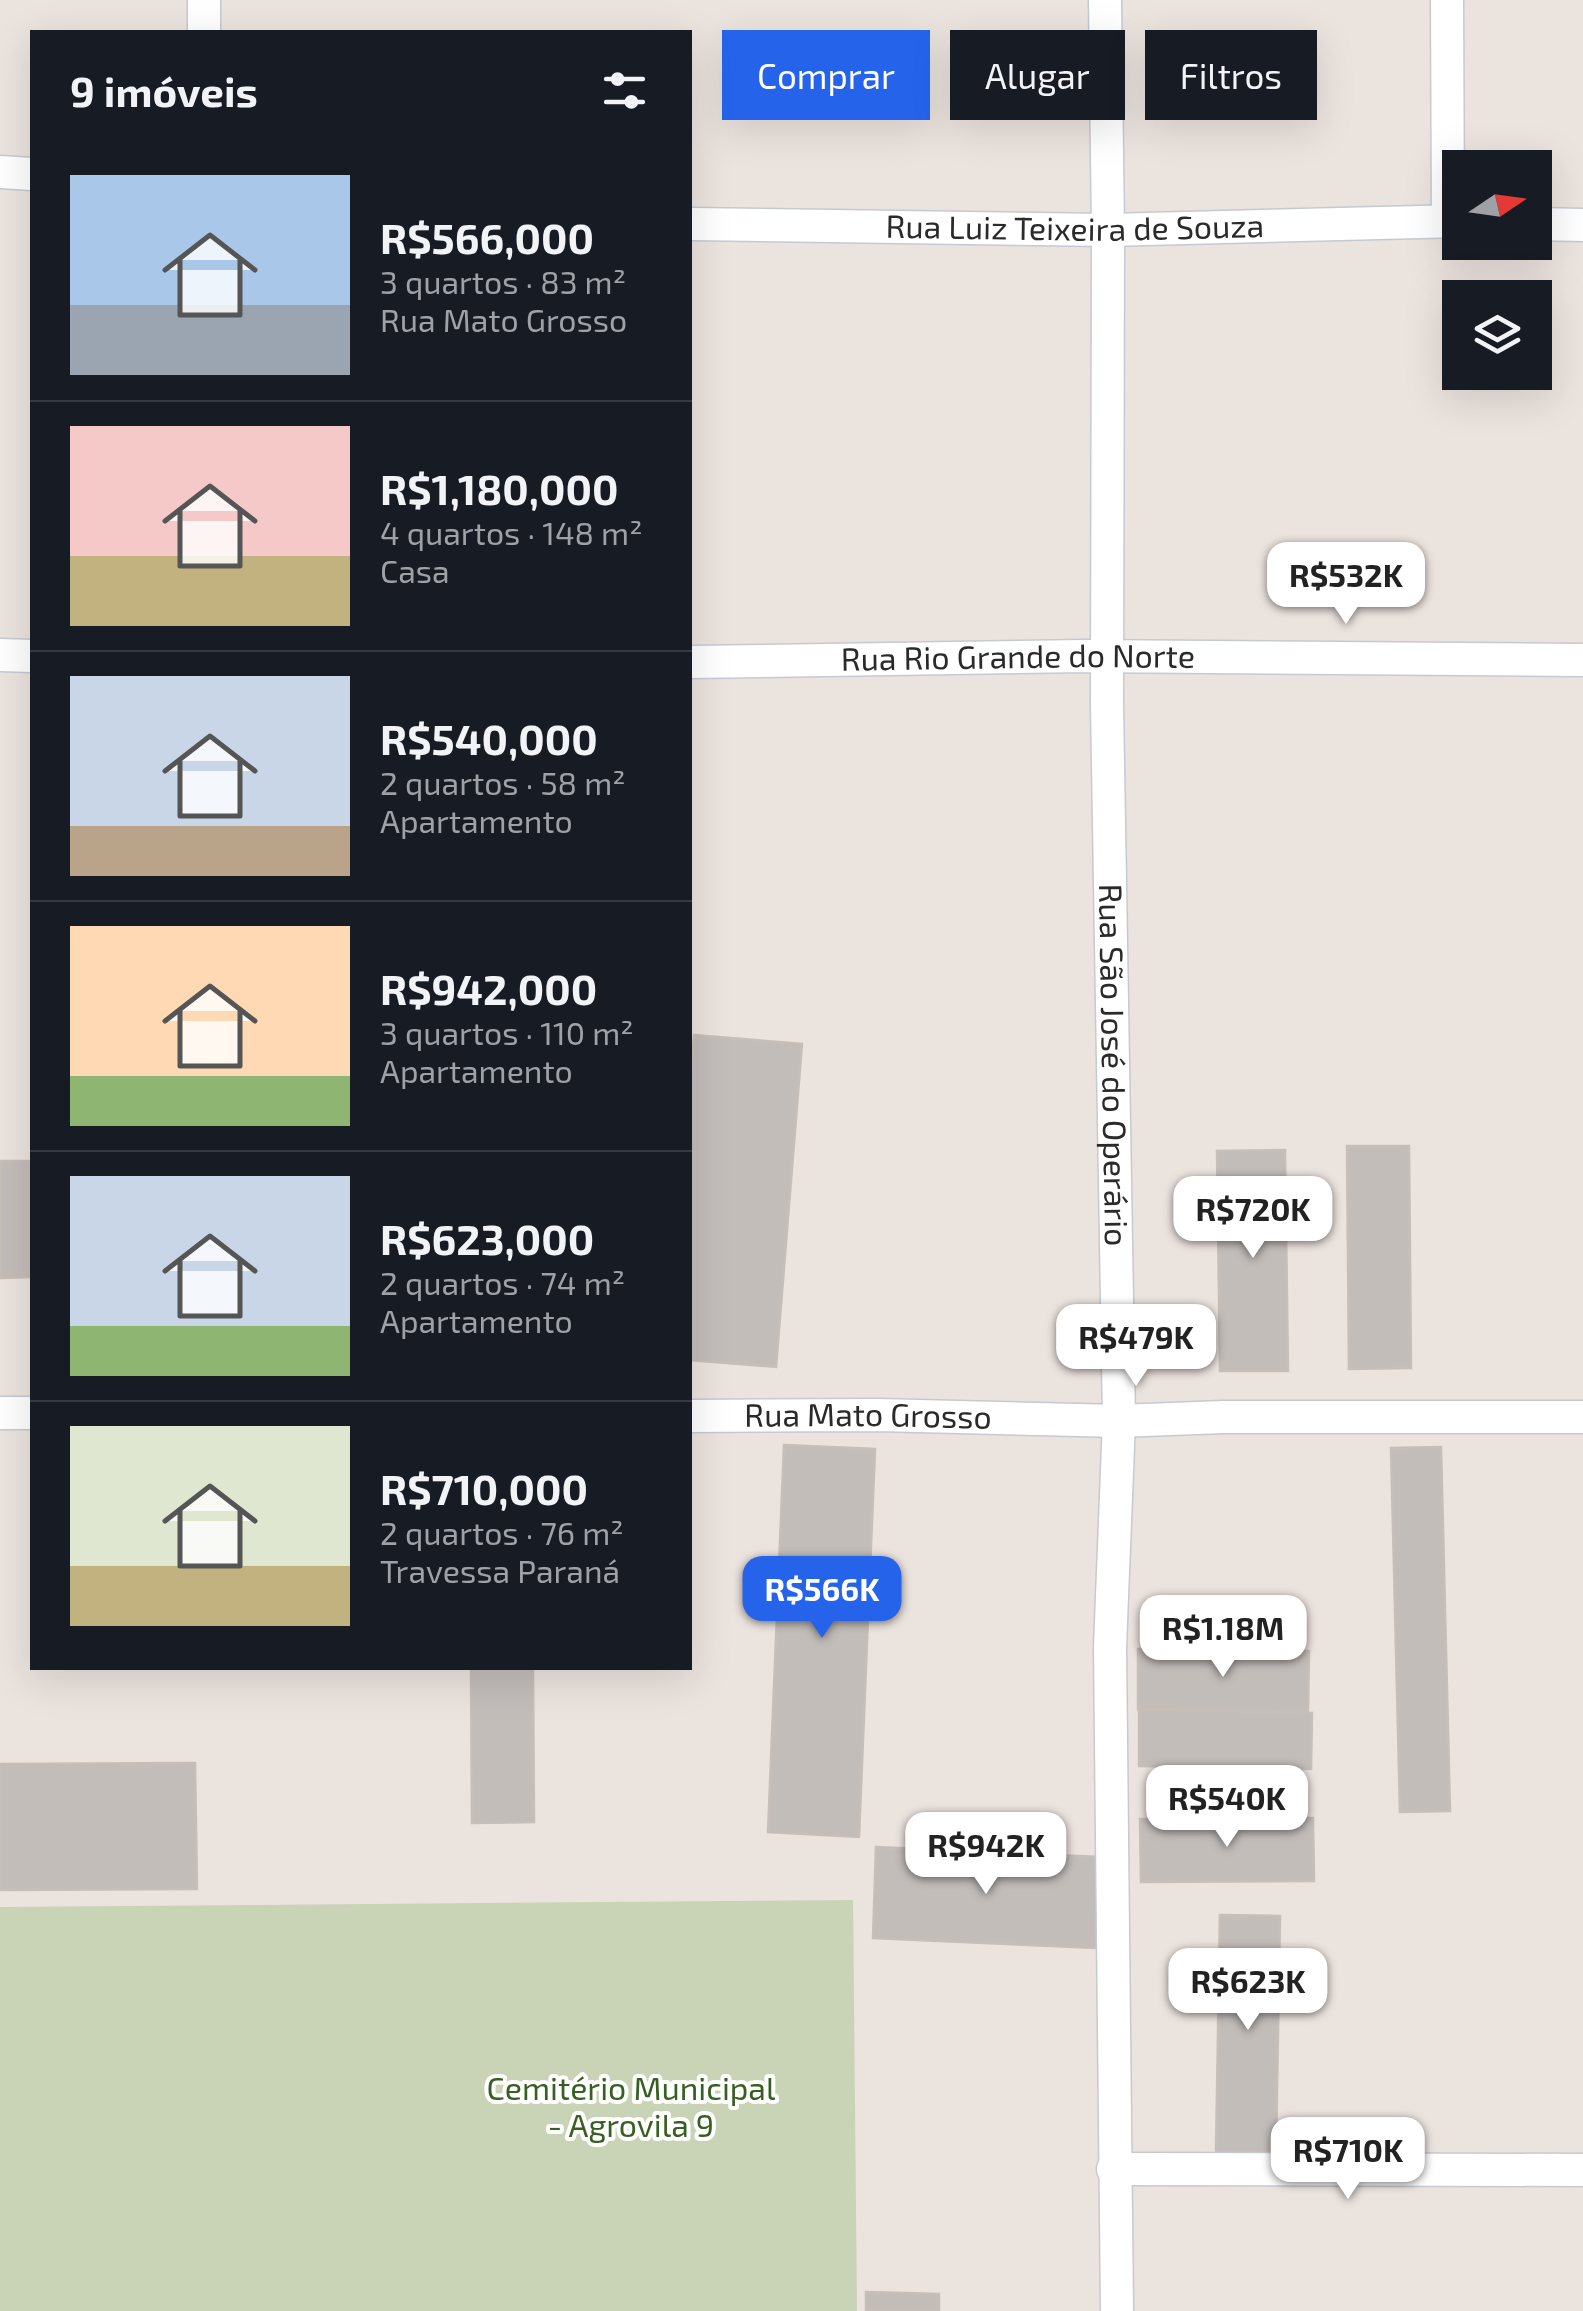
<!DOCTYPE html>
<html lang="pt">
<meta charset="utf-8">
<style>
:root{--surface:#171b24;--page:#242831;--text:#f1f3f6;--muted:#9ea1a6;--line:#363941;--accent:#2563eb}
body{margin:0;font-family:"Exo 2",sans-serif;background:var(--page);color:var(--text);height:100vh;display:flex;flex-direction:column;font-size:38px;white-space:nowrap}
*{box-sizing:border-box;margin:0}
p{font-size:32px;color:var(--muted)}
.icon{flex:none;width:55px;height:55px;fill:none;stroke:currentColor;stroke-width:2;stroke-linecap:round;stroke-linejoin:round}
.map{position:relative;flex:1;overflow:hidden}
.drawer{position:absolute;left:30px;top:30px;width:662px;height:1640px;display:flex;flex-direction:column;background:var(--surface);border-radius:0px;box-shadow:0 10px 40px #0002}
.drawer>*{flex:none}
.hud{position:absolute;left:722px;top:30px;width:710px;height:90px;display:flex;gap:20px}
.needle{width:65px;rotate:77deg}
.buttons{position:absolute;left:1442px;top:150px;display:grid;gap:20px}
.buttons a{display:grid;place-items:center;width:110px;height:110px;border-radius:0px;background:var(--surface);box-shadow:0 10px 40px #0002;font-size:50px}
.price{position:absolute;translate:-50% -85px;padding:0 22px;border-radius:20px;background:#fff;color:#222;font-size:32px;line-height:65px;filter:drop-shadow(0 2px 5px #0008)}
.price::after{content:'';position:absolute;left:50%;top:60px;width:30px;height:22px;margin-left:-15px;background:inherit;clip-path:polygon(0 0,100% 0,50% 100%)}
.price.selected{background:var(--accent);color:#fff}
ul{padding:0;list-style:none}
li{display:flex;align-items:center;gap:30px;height:250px;padding:0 40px}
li+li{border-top:2px solid var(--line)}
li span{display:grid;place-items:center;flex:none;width:280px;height:200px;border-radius:0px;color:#555}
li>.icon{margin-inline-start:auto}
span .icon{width:120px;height:120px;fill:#fffc;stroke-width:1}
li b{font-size:42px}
h2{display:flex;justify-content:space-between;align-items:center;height:120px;padding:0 40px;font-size:42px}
.pill{padding:0 35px;border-radius:0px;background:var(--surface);box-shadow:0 10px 40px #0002;font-size:35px;line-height:90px}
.pill.selected{background:var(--accent);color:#fff}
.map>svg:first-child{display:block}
.cemetery{fill:#c9d3b6}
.building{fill:#c3bdba;stroke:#c6beb7;stroke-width:2.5}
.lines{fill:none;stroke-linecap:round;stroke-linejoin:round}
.street-casing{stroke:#c5cad2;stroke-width:35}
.street{stroke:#fff;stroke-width:32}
.labels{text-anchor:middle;stroke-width:8;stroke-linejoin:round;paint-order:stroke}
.street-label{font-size:32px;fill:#2a2a2a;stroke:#fff}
.park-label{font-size:32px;fill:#385f22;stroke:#fff}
</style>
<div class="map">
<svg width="1583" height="2311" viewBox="0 0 1583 2311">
<rect width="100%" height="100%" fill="#ebe3de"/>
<!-- cemetery -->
<polygon class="cemetery" points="853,1900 857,2311 0,2311 0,1907"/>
<!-- building -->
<g class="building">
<polygon points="694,1035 802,1044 776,1367 690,1360 690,1085"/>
<polygon points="1347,1146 1409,1146 1411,1368 1349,1369"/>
<polygon points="1285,1150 1288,1371 1220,1371 1217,1151"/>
<polygon points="0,1161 32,1161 32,1277 0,1278"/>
<polygon points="784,1445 875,1449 859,1837 768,1832"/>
<polygon points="1441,1447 1450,1811 1400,1812 1391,1448"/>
<polygon points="1138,1649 1309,1651 1308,1711 1138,1709"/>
<polygon points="471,1668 533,1668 534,1822 472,1823"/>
<polygon points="1139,1710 1312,1713 1311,1769 1139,1766"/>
<polygon points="195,1763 197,1889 0,1890 0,1764"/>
<polygon points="1313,1818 1314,1881 1141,1882 1140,1819"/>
<polygon points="876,1847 1100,1857 1096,1948 873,1938"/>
<polygon points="1220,1915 1280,1916 1276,2151 1216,2151"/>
<polygon points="866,2292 939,2294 939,2311 866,2311"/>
</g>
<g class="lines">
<!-- street casing -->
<g class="street-casing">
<g id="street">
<polyline points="204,0 204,32"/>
<path id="s1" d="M1105 0 1108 230 1107 704 1119 1421 1110 1647 1117 2311"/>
<polyline points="1447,0 1448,221"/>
<polyline points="0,172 32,174"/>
<path id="s2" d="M690 224 1108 230 1460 221"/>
<polyline points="1535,224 1583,225"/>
<polyline points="0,655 32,656"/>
<path id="s3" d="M690 662 1086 656 1583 660"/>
<polyline points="0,1413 32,1413"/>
<path id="s4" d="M690 1416 878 1415 1119 1421 1223 1417H1583"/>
<polyline points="1113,2169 1583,2170"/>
</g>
</g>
<!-- street -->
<use href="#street" class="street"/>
</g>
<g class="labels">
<!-- street labels -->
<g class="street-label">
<text dy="11" stroke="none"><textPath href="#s2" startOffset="385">Rua Luiz Teixeira de Souza</textPath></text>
<text dy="11" stroke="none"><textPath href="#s3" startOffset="328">Rua Rio Grande do Norte</textPath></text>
<text dy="11" stroke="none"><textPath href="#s1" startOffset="1065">Rua São José do Operário</textPath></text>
<text dy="11" stroke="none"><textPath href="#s4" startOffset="178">Rua Mato Grosso</textPath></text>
</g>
<!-- park labels -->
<g class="park-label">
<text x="631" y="2100">Cemitério Municipal<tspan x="631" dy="37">- Agrovila 9</tspan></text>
</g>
</g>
</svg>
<div class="buttons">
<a><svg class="needle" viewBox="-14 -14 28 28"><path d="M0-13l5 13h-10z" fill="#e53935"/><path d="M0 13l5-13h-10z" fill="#9ea1a6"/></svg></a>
<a><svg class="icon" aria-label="layers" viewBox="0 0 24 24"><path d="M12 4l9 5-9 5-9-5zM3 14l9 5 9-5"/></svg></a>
</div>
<b class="price" style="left:1346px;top:627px">R$532K</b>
<b class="price" style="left:1253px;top:1261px">R$720K</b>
<b class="price" style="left:1136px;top:1389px">R$479K</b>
<b class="price selected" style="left:822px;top:1641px">R$566K</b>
<b class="price" style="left:1223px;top:1680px">R$1.18M</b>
<b class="price" style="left:1227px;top:1850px">R$540K</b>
<b class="price" style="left:986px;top:1897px">R$942K</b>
<b class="price" style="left:1248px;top:2033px">R$623K</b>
<b class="price" style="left:1348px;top:2202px">R$710K</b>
<div class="hud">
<a class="pill selected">Comprar</a>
<a class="pill">Alugar</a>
<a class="pill">Filtros</a>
</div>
<section class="drawer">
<h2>9 imóveis<svg class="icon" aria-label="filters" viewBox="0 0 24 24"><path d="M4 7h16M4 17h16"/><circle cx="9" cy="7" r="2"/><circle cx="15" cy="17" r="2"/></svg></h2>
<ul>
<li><span style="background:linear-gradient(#a9c7e8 65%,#9aa5b1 0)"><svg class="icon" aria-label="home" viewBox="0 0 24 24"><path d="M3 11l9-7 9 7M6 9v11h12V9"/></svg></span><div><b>R$566,000</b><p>3 quartos · 83 m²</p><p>Rua Mato Grosso</p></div></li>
<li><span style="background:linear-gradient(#f6c9c9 65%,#c2b280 0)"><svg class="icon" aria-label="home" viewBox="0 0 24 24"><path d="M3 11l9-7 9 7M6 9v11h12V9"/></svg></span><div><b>R$1,180,000</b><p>4 quartos · 148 m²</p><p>Casa</p></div></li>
<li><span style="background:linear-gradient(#c9d6e8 75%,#b9a48a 0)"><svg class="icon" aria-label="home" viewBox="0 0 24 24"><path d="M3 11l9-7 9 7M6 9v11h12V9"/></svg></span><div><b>R$540,000</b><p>2 quartos · 58 m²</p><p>Apartamento</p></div></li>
<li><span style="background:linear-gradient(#ffd9b3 75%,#8fb573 0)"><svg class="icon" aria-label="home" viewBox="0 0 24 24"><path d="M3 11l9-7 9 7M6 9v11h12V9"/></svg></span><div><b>R$942,000</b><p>3 quartos · 110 m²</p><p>Apartamento</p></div></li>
<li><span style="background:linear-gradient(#c9d6e8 75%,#8fb573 0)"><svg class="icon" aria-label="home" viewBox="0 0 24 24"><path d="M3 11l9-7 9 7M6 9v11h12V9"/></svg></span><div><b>R$623,000</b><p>2 quartos · 74 m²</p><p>Apartamento</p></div></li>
<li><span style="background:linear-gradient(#dfe7d0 70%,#c2b280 0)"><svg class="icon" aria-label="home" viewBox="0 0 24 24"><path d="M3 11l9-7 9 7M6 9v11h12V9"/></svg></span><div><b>R$710,000</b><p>2 quartos · 76 m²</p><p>Travessa Paraná</p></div></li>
</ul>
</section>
</div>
